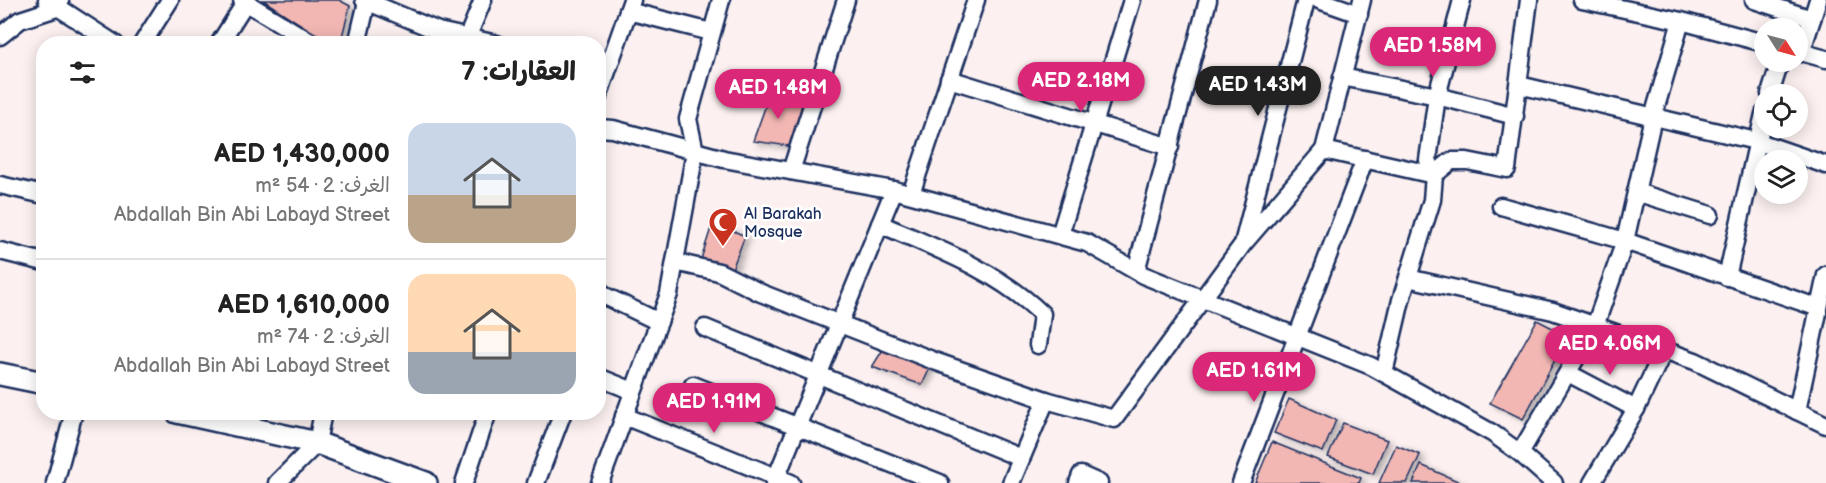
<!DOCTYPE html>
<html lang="ar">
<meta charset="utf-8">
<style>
:root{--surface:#fff;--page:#f6f6f6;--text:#222;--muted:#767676;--line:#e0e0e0;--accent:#db2777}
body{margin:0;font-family:"Balsamiq Sans","Playpen Sans Arabic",sans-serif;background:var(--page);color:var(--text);direction:rtl;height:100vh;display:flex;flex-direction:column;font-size:22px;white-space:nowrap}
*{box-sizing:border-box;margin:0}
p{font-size:20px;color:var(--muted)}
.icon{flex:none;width:33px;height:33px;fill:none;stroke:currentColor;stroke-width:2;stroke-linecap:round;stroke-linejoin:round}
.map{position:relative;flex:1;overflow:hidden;direction:ltr}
.side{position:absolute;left:36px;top:36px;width:570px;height:384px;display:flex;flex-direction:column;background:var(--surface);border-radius:24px;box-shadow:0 3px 15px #0003;direction:rtl}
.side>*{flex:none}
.needle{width:39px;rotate:126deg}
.tools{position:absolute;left:1754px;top:18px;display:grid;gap:12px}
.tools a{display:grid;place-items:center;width:54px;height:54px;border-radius:50%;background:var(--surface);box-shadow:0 3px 15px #0003;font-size:30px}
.price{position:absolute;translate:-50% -51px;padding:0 14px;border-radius:21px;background:var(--accent);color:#fff;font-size:20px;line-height:39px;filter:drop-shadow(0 2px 3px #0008)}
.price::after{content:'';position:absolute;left:50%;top:36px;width:18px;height:14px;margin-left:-9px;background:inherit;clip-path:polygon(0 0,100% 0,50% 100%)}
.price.selected{background:#222;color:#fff}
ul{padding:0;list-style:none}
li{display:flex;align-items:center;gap:18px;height:150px;padding:0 30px}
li+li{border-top:2px solid var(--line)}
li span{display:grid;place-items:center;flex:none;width:168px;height:120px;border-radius:18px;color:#555}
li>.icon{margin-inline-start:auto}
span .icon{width:72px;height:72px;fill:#fffc;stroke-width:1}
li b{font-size:26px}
h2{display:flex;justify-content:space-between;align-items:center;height:72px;padding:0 30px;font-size:26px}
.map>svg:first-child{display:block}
.building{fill:#f2b7b3;stroke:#1b2f5e;stroke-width:1.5;filter:url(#shadow)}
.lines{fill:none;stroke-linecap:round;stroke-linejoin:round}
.minor-casing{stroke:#1b2f5e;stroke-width:21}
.major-casing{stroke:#1b2f5e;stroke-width:26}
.minor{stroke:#fff;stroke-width:16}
.major{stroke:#fff;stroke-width:21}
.labels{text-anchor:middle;stroke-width:5;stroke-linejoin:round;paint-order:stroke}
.poi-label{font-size:16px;fill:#1b2f5e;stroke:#fff;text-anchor:start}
</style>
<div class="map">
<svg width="1826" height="483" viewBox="0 0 1826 483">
<defs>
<filter id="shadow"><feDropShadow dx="5" dy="3" stdDeviation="3" flood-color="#0004"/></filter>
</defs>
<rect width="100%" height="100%" fill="#fcf1f0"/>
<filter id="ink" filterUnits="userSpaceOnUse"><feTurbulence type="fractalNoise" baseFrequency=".0167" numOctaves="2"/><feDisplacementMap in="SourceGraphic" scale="12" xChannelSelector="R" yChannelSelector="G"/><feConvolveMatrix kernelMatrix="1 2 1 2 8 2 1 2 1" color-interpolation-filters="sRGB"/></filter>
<g filter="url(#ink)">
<!-- building -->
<g class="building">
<polygon points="263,0 339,0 350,6 340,44 330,44"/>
<polygon points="771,91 803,103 789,146 753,141"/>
<polygon points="713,222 745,236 732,269 701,259"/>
<polygon points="1537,320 1568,336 1523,419 1490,403"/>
<polygon points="884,348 931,366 922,385 872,367"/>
<polygon points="1289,399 1336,420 1323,452 1274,433"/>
<polygon points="1343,423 1387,440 1373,474 1328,457"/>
<polygon points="1272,442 1361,478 1359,483 1255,483"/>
<polygon points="1396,445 1420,455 1407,483 1379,483"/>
<polygon points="1421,465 1462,483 1413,483"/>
</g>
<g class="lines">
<!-- minor casing -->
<g class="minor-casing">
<g id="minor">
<polyline points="47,0 115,44"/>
<polyline points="242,0 314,44"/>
<polyline points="364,0 438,31 497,44"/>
<polyline points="1319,0 1359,14"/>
<polyline points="1582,0 1681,21 1764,43"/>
<polyline points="1754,0 1812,19"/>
<polyline points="628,11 711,32"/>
<polyline points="0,36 20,20 57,8 60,2"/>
<polyline points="468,36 483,0"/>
<polyline points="142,44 170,0"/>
<polyline points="219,44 247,0"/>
<polyline points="357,44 367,2"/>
<polyline points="1797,51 1826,59"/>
<polyline points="1801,53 1818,0"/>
<polyline points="1342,77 1437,96 1515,116"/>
<polyline points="949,79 1170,147"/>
<polyline points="1519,85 1756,141 1826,165"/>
<polyline points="1770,94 1780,62"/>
<polyline points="598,97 632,0"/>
<polyline points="598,128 613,129 724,159 894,190 1087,243 1143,275 1371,366 1492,433 1520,453 1554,483"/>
<polyline points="1324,150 1362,0"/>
<polyline points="791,171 846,0"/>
<polyline points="0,185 44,195"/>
<polyline points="1636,192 1710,215"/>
<polyline points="911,194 976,0"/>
<polyline points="1501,206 1625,241 1819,308"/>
<path d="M880 224C938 249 996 270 1042 314L1038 345"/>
<polyline points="1060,235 1132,0"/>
<polyline points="1244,240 1306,0"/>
<polyline points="0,251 44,262"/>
<polyline points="675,262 719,272 761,293 937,362 1046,400 1114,419 1243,244 1324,150 1434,175 1451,161 1467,161 1507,169 1529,0"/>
<polyline points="1136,271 1208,0"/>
<polyline points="1727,277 1764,114"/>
<polyline points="1408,278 1553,311 1695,361 1826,425"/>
<polyline points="598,288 603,295 659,322"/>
<polyline points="705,328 1021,458"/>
<polyline points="1384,373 1401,300 1432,200 1434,175 1428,160 1437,96 1462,0"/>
<polyline points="1568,373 1636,409"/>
<polyline points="598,377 633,391"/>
<polyline points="693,385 940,483"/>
<polyline points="1797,411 1826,275"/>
<polyline points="624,416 791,483"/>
<polyline points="1520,453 1595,326 1625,241 1653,117 1681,21"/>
<polyline points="55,483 74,412"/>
<polyline points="277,483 317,443 323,412"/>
<polyline points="464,483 488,412"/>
<polyline points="536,483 563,412"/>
<polyline points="600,483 669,294 695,152 688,119 721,0"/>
<polyline points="774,483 894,190"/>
<polyline points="1011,483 1046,400"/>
<polyline points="1078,483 1081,475 1099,483"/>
<polyline points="1241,483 1365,159"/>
<polyline points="1592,483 1636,409 1664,350"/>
</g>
</g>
<!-- major casing -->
<g class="major-casing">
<g id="major">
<polyline points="0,374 44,383"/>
<polyline points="177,412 317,443 426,483"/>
</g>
</g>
<!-- minor -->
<use href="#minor" class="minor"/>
<!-- major -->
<use href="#major" class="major"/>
</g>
</g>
<!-- icons -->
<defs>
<g id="mosque-pin" transform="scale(1.5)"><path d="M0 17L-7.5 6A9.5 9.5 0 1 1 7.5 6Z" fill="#c8321e" stroke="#fff"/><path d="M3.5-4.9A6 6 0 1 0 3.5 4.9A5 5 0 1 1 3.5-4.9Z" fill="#fff"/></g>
</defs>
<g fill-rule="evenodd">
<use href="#mosque-pin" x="723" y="222"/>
</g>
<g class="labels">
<!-- poi labels -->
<g class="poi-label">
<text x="744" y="219">Al Barakah<tspan x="744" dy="18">Mosque</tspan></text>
</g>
</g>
</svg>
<div class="tools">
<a><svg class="needle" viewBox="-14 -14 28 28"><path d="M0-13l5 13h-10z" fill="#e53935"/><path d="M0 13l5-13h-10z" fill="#767676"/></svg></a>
<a><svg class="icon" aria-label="locate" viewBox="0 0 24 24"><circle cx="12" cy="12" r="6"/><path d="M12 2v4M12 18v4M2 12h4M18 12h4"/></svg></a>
<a><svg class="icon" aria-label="layers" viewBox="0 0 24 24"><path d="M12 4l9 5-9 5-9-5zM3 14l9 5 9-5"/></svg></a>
</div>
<b class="price" style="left:1433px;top:78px">AED 1.58M</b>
<b class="price" style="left:1081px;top:113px">AED 2.18M</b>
<b class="price selected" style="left:1258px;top:117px">AED 1.43M</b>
<b class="price" style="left:778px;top:120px">AED 1.48M</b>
<b class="price" style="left:1610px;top:376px">AED 4.06M</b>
<b class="price" style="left:1254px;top:403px">AED 1.61M</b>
<b class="price" style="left:714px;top:434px">AED 1.91M</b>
<section class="side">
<h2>العقارات: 7<svg class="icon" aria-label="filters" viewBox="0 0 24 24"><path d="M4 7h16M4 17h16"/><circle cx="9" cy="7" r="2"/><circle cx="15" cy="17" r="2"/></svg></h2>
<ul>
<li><span style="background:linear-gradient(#c9d6e8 60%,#b9a48a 0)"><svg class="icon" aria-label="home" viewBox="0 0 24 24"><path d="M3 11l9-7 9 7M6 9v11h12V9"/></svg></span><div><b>AED 1,430,000</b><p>الغرف: 2 · 54 m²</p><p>Abdallah Bin Abi Labayd Street</p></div></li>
<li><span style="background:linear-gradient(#ffd9b3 65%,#9aa5b1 0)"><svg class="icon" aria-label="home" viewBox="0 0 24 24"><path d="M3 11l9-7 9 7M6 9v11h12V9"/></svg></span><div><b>AED 1,610,000</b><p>الغرف: 2 · 74 m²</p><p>Abdallah Bin Abi Labayd Street</p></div></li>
</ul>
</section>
</div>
